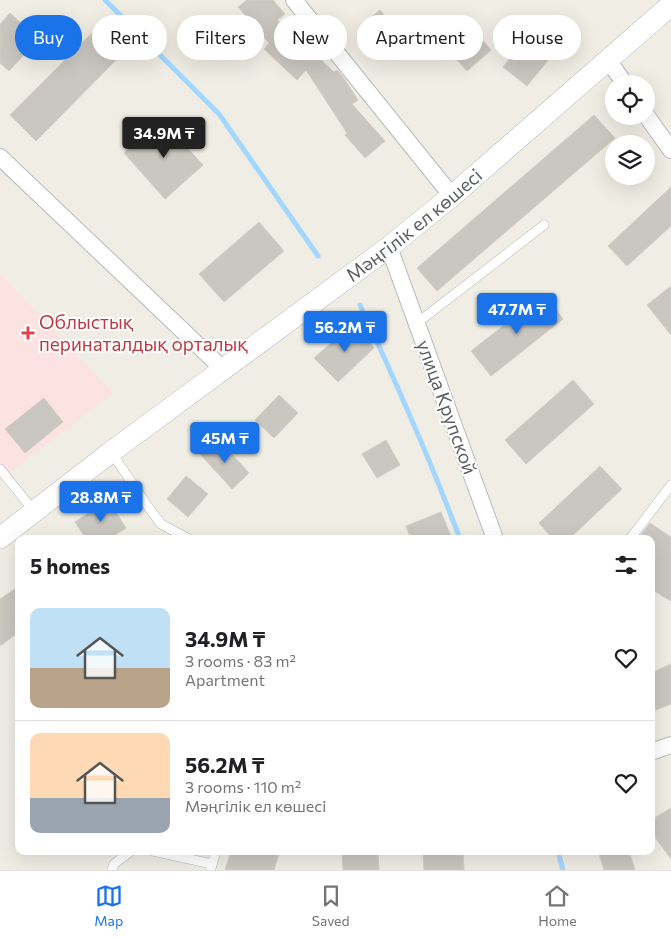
<!DOCTYPE html>
<meta charset="utf-8">
<style>
:root{--surface:#fff;--page:#f6f6f6;--text:#202124;--muted:#757577;--line:#e0e0e0;--accent:#1a73e8}
body{margin:0;font-family:Commissioner,sans-serif;background:var(--page);color:var(--text);height:100vh;display:flex;flex-direction:column;font-size:19px;white-space:nowrap}
*{box-sizing:border-box;margin:0}
p{font-size:16px;color:var(--muted)}
.icon{flex:none;width:28px;height:28px;fill:none;stroke:currentColor;stroke-width:2;stroke-linecap:round;stroke-linejoin:round}
.map{position:relative;flex:1;overflow:hidden}
.sheet{position:absolute;left:15px;top:535px;width:640px;height:320px;display:flex;flex-direction:column;background:var(--surface);border-radius:10px;box-shadow:0 5px 20px #0002}
.sheet>*{flex:none}
.top-card{position:absolute;left:15px;top:15px;width:641px;height:45px;display:flex;gap:10px}
.controls{position:absolute;left:605px;top:75px;display:grid;gap:10px}
.controls a{display:grid;place-items:center;width:50px;height:50px;border-radius:50%;background:var(--surface);box-shadow:0 5px 20px #0002;font-size:25px}
.price{position:absolute;translate:-50% -42px;padding:0 11px;border-radius:5px;background:var(--accent);color:#fff;font-size:16px;line-height:32px;filter:drop-shadow(0 1px 2px #0008)}
.price::after{content:'';position:absolute;left:50%;top:30px;width:15px;height:11px;margin-left:-8px;background:inherit;clip-path:polygon(0 0,100% 0,50% 100%)}
.price.current{background:#222;color:#fff}
ul{padding:0;list-style:none}
li{display:flex;align-items:center;gap:15px;height:125px;padding:0 15px}
li+li{border-top:1px solid var(--line)}
li span{display:grid;place-items:center;flex:none;width:140px;height:100px;border-radius:10px;color:#555}
li>.icon{margin-inline-start:auto}
span .icon{width:60px;height:60px;fill:#fffc;stroke-width:1}
li b{font-size:21px}
h2{display:flex;justify-content:space-between;align-items:center;height:60px;padding:0 15px;font-size:21px}
.chip{padding:0 18px;border-radius:22px;background:var(--surface);box-shadow:0 5px 20px #0002;font-size:18px;line-height:45px}
.chip.current{background:var(--accent);color:#fff}
.tabs{display:flex;justify-content:space-around;align-items:center;height:70px;border-top:1px solid var(--line);background:var(--surface);font-size:14px;color:var(--muted)}
.tabs a{display:grid;justify-items:center;gap:2px}
.tabs .current{color:var(--accent)}
.map>svg:first-child{display:block}
.medical{fill:#fce2e0}
.lines{fill:none;stroke-linecap:round;stroke-linejoin:round}
.stream{stroke:#a4d7ff;stroke-width:5}
.building{fill:#cac7c1;stroke:#d4cfc2}
.service-casing{stroke:#b7babf;stroke-width:10}
.minor-casing{stroke:#b7babf;stroke-width:18}
.tertiary-casing{stroke:#b7babf;stroke-width:22}
.service{stroke:#fff;stroke-width:9}
.minor{stroke:#fff;stroke-width:16}
.tertiary{stroke:#fff;stroke-width:21}
.health-dot{fill:#e0444e;stroke:#fff;stroke-width:2}
.labels{text-anchor:middle;stroke-width:4;stroke-linejoin:round;paint-order:stroke}
.street-label{font-size:19px;fill:#5c6065;stroke:#fff}
.health-label{font-size:19px;fill:#be3a42;stroke:#fff;text-anchor:start}
</style>
<div class="map">
<svg width="671" height="870" viewBox="0 0 671 870">
<rect width="100%" height="100%" fill="#efede4"/>
<!-- medical -->
<polygon class="medical" points="0,274 113,393 0,480"/>
<g class="lines">
<!-- stream -->
<g class="stream">
<polyline points="105,0 219,114 318,256"/>
<path d="M360 305C396 382 430 459 460 539"/>
<polyline points="558,851 563,870"/>
</g>
</g>
<!-- building -->
<g class="building">
<polygon points="247,0 273,0 285,14 277,20 334,72 337,70 343,77 358,100 352,104 385,141 365,158 345,135 347,133 306,70 297,80 264,49 269,43 238,7"/>
<polygon points="380,10 404,40 386,56 361,26"/>
<polygon points="10,13 38,39 9,71 0,63 0,24"/>
<polygon points="469,25 491,50 467,71 445,46"/>
<polygon points="94,31 120,56 36,141 10,115"/>
<polygon points="525,39 549,59 527,86 503,67"/>
<polygon points="594,115 615,138 437,291 417,268"/>
<polygon points="162,120 203,165 165,199 124,153"/>
<polygon points="671,187 671,226 627,266 608,246"/>
<polygon points="259,222 284,251 224,302 199,274"/>
<polygon points="671,286 671,335 647,305"/>
<polygon points="544,294 563,319 491,376 471,351"/>
<polygon points="354,323 374,348 338,382 314,358"/>
<polygon points="573,380 594,404 526,464 505,440"/>
<polygon points="279,395 298,413 274,438 255,420"/>
<polygon points="44,398 63,422 25,453 5,429"/>
<polygon points="217,438 249,473 232,489 200,454"/>
<polygon points="386,440 400,465 377,478 362,454"/>
<polygon points="600,466 622,489 569,539 553,539 539,523"/>
<polygon points="186,476 208,494 188,517 167,499"/>
<polygon points="108,500 126,528 109,539 86,539 75,522"/>
<polygon points="441,512 452,539 411,539 406,526"/>
<polygon points="650,523 671,537 671,601 651,589 651,539 638,539"/>
<polygon points="19,586 19,632 0,646 0,599"/>
<polygon points="671,664 671,704 651,712 651,673"/>
<polygon points="671,808 671,859 651,832 651,820"/>
<polygon points="231,851 280,851 274,870 225,870"/>
<polygon points="342,851 378,851 379,870 343,870"/>
<polygon points="431,851 463,851 464,870 424,870 423,853"/>
<polygon points="598,851 629,851 635,870 604,870"/>
</g>
<g class="lines">
<!-- service casing -->
<g class="service-casing">
<g id="service">
<polyline points="417,323 544,225"/>
<polyline points="111,452 149,508 161,524 189,539"/>
<polyline points="0,469 34,511"/>
<polyline points="630,539 671,485"/>
<polyline points="153,851 212,864"/>
<polyline points="211,868 216,851"/>
<polyline points="112,870 114,864 131,851"/>
</g>
</g>
<!-- minor casing -->
<g class="minor-casing">
<g id="minor">
<polyline points="294,0 452,196"/>
<polyline points="608,60 625,84"/>
<polyline points="646,115 671,150"/>
<polyline points="0,157 223,369"/>
<polyline points="389,247 495,539"/>
<polyline points="651,752 671,745"/>
</g>
</g>
<!-- tertiary casing -->
<g class="tertiary-casing">
<g id="tertiary">
<path id="s1" d="M0 538 111 452 389 247 452 196 671 5"/>
</g>
</g>
<!-- service -->
<use href="#service" class="service"/>
<!-- minor -->
<use href="#minor" class="minor"/>
<!-- tertiary -->
<use href="#tertiary" class="tertiary"/>
</g>
<!-- markers -->
<path class="health-dot" d="M25.5 325.5h5v5h5v5h-5v5h-5v-5h-5v-5h5z"/>
<g class="labels">
<!-- street labels -->
<g class="street-label">
<text dy="7" stroke="none"><textPath href="#s1" startOffset="519">Мәңгілік ел көшесі</textPath></text>
<text transform="translate(447 407) rotate(70)" y="7">улица Крупской</text>
</g>
<!-- health labels -->
<g class="health-label">
<text x="39" y="329">Облыстық<tspan x="39" dy="22">перинаталдық орталық</tspan></text>
</g>
</g>
</svg>
<div class="controls">
<a><svg class="icon" aria-label="locate" viewBox="0 0 24 24"><circle cx="12" cy="12" r="6"/><path d="M12 2v4M12 18v4M2 12h4M18 12h4"/></svg></a>
<a><svg class="icon" aria-label="layers" viewBox="0 0 24 24"><path d="M12 4l9 5-9 5-9-5zM3 14l9 5 9-5"/></svg></a>
</div>
<b class="price current" style="left:164px;top:159px">34.9M ₸</b>
<b class="price" style="left:517px;top:335px">47.7M ₸</b>
<b class="price" style="left:345px;top:353px">56.2M ₸</b>
<b class="price" style="left:225px;top:464px">45M ₸</b>
<b class="price" style="left:101px;top:523px">28.8M ₸</b>
<div class="top-card">
<a class="chip current">Buy</a>
<a class="chip">Rent</a>
<a class="chip">Filters</a>
<a class="chip">New</a>
<a class="chip">Apartment</a>
<a class="chip">House</a>
</div>
<section class="sheet">
<h2>5 homes<svg class="icon" aria-label="filters" viewBox="0 0 24 24"><path d="M4 7h16M4 17h16"/><circle cx="9" cy="7" r="2"/><circle cx="15" cy="17" r="2"/></svg></h2>
<ul>
<li><span style="background:linear-gradient(#bfe0f5 60%,#b9a48a 0)"><svg class="icon" aria-label="home" viewBox="0 0 24 24"><path d="M3 11l9-7 9 7M6 9v11h12V9"/></svg></span><div><b>34.9M ₸</b><p>3 rooms · 83 m²</p><p>Apartment</p></div><svg class="icon" aria-label="heart" viewBox="0 0 24 24"><path d="M12 20l-8-8c-3-5 5-10 8-4 3-6 11-1 8 4z"/></svg></li>
<li><span style="background:linear-gradient(#ffd9b3 65%,#9aa5b1 0)"><svg class="icon" aria-label="home" viewBox="0 0 24 24"><path d="M3 11l9-7 9 7M6 9v11h12V9"/></svg></span><div><b>56.2M ₸</b><p>3 rooms · 110 m²</p><p>Мәңгілік ел көшесі</p></div><svg class="icon" aria-label="heart" viewBox="0 0 24 24"><path d="M12 20l-8-8c-3-5 5-10 8-4 3-6 11-1 8 4z"/></svg></li>
</ul>
</section>
</div>
<nav class="tabs">
<a class="current"><svg class="icon" aria-label="map" viewBox="0 0 24 24"><path d="M3 6l6-2 6 2 6-2v14l-6 2-6-2-6 2zM9 4v14M15 6v14"/></svg>Map</a>
<a><svg class="icon" aria-label="saved" viewBox="0 0 24 24"><path d="M7 4h10v16l-5-4-5 4z"/></svg>Saved</a>
<a><svg class="icon" aria-label="home" viewBox="0 0 24 24"><path d="M3 11l9-7 9 7M6 9v11h12V9"/></svg>Home</a>
</nav>
